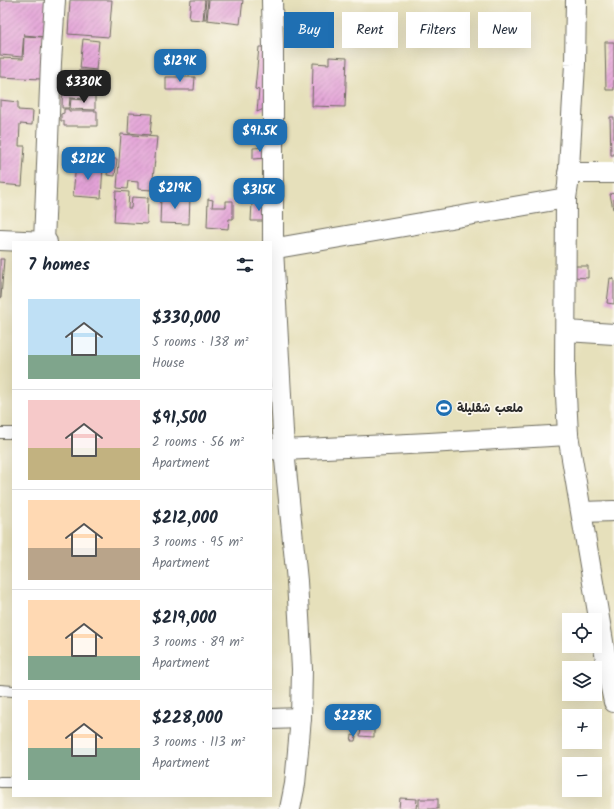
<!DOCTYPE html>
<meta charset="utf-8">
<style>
:root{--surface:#fff;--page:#f6f6f7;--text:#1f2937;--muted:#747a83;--line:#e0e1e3;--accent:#1f6fb2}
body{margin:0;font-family:Kalam,"Playpen Sans Arabic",sans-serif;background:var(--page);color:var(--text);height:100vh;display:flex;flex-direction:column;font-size:15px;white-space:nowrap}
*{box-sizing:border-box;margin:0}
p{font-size:13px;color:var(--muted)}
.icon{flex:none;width:22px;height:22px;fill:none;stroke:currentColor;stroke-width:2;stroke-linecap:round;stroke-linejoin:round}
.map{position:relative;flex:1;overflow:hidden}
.sheet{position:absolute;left:12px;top:241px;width:260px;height:556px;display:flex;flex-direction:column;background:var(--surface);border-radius:0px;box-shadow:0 4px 16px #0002}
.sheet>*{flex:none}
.top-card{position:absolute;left:284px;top:12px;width:270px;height:36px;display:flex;gap:8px}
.buttons{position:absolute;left:562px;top:613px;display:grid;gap:8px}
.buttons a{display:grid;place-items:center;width:40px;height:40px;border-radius:0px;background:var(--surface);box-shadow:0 4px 16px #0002;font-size:20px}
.price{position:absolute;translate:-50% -34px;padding:0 9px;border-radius:8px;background:var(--accent);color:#fff;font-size:13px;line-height:26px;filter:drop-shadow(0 1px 2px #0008)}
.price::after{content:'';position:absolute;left:50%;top:24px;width:12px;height:9px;margin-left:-6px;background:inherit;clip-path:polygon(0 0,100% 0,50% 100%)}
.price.on{background:#222;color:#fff}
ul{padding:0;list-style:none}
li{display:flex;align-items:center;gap:12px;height:100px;padding:0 16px}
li+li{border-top:1px solid var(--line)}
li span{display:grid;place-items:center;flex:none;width:112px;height:80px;border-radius:0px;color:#555}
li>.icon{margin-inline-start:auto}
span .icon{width:48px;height:48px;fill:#fffc;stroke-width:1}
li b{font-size:17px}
h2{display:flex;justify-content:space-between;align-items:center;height:48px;padding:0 16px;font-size:17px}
.pill{padding:0 14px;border-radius:0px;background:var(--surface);box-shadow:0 4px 16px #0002;font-size:14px;line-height:36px}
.pill.on{background:var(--accent);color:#fff}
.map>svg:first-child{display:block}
.building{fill:url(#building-hatch)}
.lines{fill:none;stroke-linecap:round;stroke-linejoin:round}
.service-casing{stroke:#6c6a5d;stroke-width:12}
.minor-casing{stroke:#6c6a5d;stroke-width:22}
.service{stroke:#fff;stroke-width:10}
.minor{stroke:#fff;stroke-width:20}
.labels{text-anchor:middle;stroke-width:3.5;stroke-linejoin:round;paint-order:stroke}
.poi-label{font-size:12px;font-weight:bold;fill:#2b2b2b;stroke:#fbf7ec;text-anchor:start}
</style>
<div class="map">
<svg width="614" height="809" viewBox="0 0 614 809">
<defs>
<pattern id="building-hatch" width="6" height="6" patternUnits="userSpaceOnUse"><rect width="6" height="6" fill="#e3a2d7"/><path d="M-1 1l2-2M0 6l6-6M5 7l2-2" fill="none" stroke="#b884af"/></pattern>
</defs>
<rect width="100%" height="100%" fill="#fbf7ec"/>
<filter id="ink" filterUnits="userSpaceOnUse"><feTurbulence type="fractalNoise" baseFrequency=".025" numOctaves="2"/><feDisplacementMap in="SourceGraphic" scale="8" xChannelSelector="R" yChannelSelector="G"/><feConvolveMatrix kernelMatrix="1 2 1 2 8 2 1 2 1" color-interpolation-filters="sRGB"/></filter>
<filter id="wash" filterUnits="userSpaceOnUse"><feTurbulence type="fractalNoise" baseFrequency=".012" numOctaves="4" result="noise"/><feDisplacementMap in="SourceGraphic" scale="16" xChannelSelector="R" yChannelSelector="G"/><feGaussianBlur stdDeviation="0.9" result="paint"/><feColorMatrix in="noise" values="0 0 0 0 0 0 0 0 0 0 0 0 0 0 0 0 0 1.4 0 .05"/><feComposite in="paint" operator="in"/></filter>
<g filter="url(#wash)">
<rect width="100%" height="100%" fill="#e6e0bb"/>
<g id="blocks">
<!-- building -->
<g class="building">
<polygon points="0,0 49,0 46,37 24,35 24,33 22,57 0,55"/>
<polygon points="70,0 112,0 109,37 68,34"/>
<polygon points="191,0 205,0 203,20 189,19"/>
<polygon points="206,0 208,0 206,19 204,19"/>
<polygon points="209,0 243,0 240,24 207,20"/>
<polygon points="24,36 43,37 41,79 0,77 0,58 23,59"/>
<polygon points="83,39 99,41 96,70 80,68"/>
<polygon points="605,42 614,42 614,90 606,90"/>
<polygon points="259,47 269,47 268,107 257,112 259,90 255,89"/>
<polygon points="329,57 347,58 345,107 312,106 313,63 329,64"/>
<polygon points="79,70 97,71 96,95 85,94 85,99 70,98 69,108 62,108 63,72 79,73"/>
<polygon points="166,77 195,77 194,90 166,90"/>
<polygon points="86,96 95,96 95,110 70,109 71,99 86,100"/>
<polygon points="0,100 18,102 18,110 33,111 32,125 20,124 19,146 25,146 22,186 0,184"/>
<polygon points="64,109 69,109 69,111 97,111 97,126 64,126 64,121 61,121 61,114 64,113"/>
<polygon points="129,113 152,114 150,135 128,133"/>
<polygon points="610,117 614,117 614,155 611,155"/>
<polygon points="121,134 157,137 152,190 138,189 138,182 128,181 127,189 117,188"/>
<polygon points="266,147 267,158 253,159 253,148"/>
<polygon points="109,159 117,159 115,176 107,175"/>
<polygon points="76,163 103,166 101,198 73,196"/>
<polygon points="116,191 129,192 128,208 131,208 132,197 148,198 147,224 114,222"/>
<polygon points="614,193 614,209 613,209 610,194"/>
<polygon points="161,196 190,196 189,224 160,223"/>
<polygon points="208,199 213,200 212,207 226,207 226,201 233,201 233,219 229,219 228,229 207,227"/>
<polygon points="252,202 263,202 263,207 268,207 267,221 251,221"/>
<polygon points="0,259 4,259 1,298 0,298"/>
<polygon points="575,266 588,266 588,278 574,277"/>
<polygon points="610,278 614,279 614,304 607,303"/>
<polygon points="361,728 374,729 374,737 360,736"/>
<polygon points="352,735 356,736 355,741 351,741"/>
<polygon points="400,798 417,799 416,809 399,809"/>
<rect x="419" y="799" width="19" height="10"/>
</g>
</g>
</g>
<g filter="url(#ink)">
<use href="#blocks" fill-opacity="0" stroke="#6c6a5d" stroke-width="1"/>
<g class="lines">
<!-- service casing -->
<g class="service-casing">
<g id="service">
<polyline points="0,433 13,433"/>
<polyline points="0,690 13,691"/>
<polyline points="0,782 13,782"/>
</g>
</g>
<!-- minor casing -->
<g class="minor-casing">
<g id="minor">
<polyline points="272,0 273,46 273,249 284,450 297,581 302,669 301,718 295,784 290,809"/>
<polyline points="576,0 575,64 568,185 566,198 565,375 568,435 610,683 614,702"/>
<polyline points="568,173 614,173"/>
<polyline points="0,240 47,242"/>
<polyline points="44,242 51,62 55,0"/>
<polyline points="271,249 566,198"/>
<polyline points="566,331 614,334"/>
<polyline points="271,449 284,450 429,443 568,435"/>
<polyline points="582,512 614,511"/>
<polyline points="271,719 301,718"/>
</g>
</g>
<!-- service -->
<use href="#service" class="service"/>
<!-- minor -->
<use href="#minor" class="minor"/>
</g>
</g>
<!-- icons -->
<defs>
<g id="stadium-disc" transform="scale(0.9)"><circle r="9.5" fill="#1f6fb2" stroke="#fbf7ec"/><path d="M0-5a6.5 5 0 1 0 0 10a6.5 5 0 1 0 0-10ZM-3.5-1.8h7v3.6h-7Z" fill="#fff"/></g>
</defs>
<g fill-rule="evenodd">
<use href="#stadium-disc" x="444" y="408"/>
</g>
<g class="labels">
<!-- poi labels -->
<g class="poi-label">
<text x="457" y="412">ملعب شقليلة</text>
</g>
</g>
</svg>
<div class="buttons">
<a><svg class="icon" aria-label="locate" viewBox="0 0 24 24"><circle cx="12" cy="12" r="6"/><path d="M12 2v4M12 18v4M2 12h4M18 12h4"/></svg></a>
<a><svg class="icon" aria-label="layers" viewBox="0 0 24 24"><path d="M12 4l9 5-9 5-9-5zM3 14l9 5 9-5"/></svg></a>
<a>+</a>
<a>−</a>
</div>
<b class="price" style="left:180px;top:83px">$129K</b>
<b class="price on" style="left:84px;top:104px">$330K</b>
<b class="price" style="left:260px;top:153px">$91.5K</b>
<b class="price" style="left:88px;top:181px">$212K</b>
<b class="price" style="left:175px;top:210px">$219K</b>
<b class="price" style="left:259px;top:212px">$315K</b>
<b class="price" style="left:353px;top:738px">$228K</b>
<div class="top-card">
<a class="pill on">Buy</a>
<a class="pill">Rent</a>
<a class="pill">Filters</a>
<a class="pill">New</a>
</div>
<section class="sheet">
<h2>7 homes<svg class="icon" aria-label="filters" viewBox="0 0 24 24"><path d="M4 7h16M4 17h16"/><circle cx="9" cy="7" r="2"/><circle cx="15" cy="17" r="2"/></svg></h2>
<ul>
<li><span style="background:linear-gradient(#bfe0f5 70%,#7fa58c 0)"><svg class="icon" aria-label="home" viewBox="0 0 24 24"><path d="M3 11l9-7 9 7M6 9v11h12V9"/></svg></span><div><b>$330,000</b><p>5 rooms · 138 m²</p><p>House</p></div></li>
<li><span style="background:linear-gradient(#f6c9c9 60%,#c2b280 0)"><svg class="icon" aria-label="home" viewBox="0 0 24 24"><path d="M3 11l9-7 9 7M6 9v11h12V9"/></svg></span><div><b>$91,500</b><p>2 rooms · 56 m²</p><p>Apartment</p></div></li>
<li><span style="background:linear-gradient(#ffd9b3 60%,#b9a48a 0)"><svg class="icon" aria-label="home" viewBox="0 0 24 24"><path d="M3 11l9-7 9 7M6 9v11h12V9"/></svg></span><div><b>$212,000</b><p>3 rooms · 95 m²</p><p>Apartment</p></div></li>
<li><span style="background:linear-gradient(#ffd9b3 70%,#7fa58c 0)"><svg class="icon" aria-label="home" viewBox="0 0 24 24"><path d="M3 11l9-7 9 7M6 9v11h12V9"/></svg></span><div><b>$219,000</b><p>3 rooms · 89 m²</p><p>Apartment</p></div></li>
<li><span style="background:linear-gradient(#ffd9b3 60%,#7fa58c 0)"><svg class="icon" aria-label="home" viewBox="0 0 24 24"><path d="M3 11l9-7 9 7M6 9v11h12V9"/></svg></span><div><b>$228,000</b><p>3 rooms · 113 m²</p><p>Apartment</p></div></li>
</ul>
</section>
</div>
